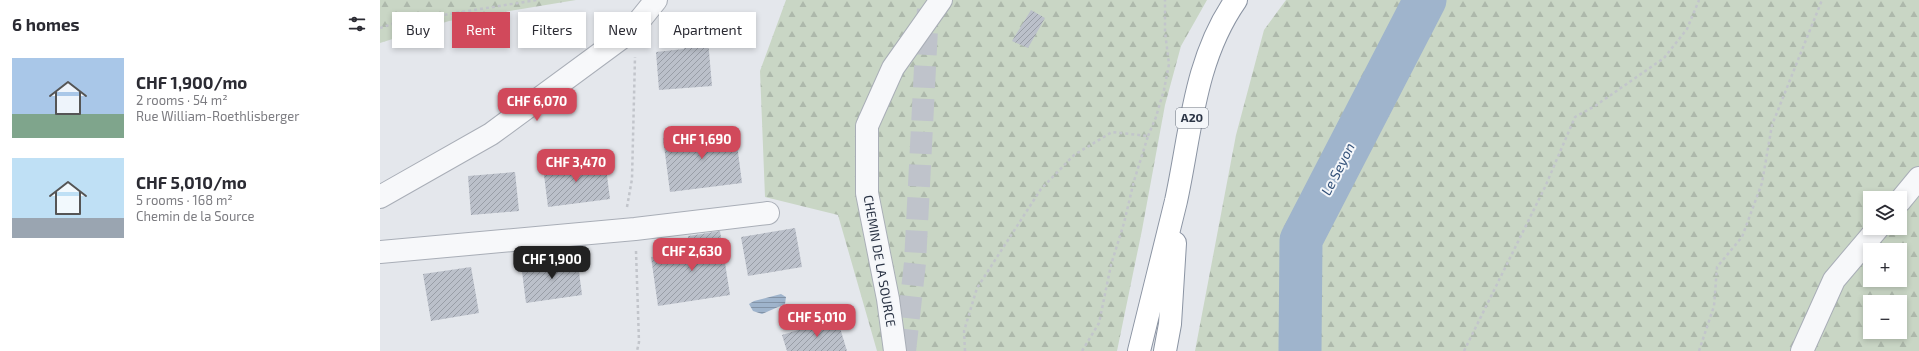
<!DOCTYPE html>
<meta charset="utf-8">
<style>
:root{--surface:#fff;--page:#f2f2f3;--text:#2b2b33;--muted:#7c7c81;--accent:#d1495b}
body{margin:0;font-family:"Exo 2",sans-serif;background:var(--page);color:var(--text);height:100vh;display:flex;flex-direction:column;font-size:15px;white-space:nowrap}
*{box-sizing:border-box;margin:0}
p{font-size:13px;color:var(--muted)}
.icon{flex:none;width:22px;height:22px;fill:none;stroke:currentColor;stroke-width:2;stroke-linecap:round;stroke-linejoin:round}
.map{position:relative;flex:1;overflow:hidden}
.panel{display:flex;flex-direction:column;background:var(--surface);width:380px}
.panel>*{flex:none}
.top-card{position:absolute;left:12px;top:12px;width:380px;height:36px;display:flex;gap:8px}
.fabs{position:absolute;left:1483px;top:191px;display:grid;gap:8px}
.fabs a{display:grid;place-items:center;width:44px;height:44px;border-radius:0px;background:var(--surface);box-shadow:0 2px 6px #0003;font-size:20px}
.price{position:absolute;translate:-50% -34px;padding:0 9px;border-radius:8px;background:var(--accent);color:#fff;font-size:13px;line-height:26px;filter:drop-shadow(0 1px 2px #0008)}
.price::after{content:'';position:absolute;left:50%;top:24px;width:12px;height:9px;margin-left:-6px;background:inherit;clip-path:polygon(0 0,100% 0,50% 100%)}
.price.selected{background:#222;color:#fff}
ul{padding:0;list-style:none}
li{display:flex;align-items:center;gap:12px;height:100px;padding:0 12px}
li span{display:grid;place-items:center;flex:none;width:112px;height:80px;border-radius:0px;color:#555}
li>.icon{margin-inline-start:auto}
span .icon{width:48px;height:48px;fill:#fffc;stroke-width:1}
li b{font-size:17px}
h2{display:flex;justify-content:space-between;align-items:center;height:48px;padding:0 12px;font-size:17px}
.chip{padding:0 14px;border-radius:0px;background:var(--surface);box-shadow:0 2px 6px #0003;font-size:14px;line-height:36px}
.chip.selected{background:var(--accent);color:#fff}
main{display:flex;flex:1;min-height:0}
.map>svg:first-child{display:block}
.forest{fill:url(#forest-firs);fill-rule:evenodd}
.water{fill:url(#water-rules)}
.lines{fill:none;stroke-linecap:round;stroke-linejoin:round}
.river{stroke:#9fb4cc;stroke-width:43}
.building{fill:url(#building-hatch)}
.motorway-tunnel{stroke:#bfc3cb;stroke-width:22;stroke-dasharray:22 11;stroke-linecap:butt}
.minor-casing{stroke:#a9aeb7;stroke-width:24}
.motorway-casing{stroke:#8b94a3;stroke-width:24}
.path{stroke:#c2c5cb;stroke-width:2.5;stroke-dasharray:3 3;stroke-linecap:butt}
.minor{stroke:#f7f8fa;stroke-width:22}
.motorway{stroke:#fff;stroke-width:22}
.labels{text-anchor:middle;stroke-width:4;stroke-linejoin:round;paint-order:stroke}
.shield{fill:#f4f6f9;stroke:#676e7b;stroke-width:1}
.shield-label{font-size:12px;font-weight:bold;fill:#2b3445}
.street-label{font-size:13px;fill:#2b3445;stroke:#f4f6f9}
.water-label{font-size:14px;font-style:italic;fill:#34527a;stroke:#f4f6f9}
</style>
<main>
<section class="panel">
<h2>6 homes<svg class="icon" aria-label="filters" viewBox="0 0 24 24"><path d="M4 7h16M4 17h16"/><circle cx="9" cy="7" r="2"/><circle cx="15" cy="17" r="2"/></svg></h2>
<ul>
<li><span style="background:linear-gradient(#a9c7e8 70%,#7fa58c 0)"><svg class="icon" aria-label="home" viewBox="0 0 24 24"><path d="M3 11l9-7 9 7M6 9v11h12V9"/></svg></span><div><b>CHF 1,900/mo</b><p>2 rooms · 54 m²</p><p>Rue William-Roethlisberger</p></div></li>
<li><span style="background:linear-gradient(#bfe0f5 75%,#9aa5b1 0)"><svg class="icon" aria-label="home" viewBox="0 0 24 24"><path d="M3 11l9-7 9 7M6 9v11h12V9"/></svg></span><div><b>CHF 5,010/mo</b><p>5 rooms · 168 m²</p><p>Chemin de la Source</p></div></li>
</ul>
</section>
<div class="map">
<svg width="1539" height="351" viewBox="0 0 1539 351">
<defs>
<pattern id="forest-firs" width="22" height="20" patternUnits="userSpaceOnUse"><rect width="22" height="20" fill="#c9d6c5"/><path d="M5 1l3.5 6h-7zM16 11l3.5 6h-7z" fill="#adb8ab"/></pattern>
<pattern id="water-rules" width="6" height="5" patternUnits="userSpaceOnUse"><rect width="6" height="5" fill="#9fb4cc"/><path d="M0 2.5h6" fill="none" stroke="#8293a7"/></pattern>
<pattern id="building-hatch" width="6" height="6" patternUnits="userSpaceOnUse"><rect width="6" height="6" fill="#bbc0ca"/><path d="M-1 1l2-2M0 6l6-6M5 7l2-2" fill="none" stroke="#989da6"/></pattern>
</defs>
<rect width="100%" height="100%" fill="#e4e7ec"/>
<!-- forest -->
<g class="forest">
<polygon points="0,0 196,0 69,21 0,43"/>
<polygon points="406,0 827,0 801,46 785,105 762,230 737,351 497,351 458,215 385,197 380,71"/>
<path d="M906 0H1539V351H815L856 135 884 30ZM1490 198H1520V228H1490ZM1490 250H1520V280H1490ZM1490 302H1520V332H1490Z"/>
</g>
<!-- water -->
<polygon class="water" points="401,294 406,297 405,304 382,314 373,311 369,304 374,301"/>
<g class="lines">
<!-- river -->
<polyline class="river" points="920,351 921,240 1045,0"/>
</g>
<!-- building -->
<g class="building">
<polygon points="651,10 665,18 648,48 632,41"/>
<polygon points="326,17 332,86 279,90 276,52 304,49 301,19"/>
<polygon points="355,129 362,183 290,192 283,138"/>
<polygon points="225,160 230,199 168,207 163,167"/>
<polygon points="135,172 139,211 91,215 88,176"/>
<polygon points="415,228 422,267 368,276 361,237"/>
<polygon points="340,231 350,295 278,306 271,257 310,251 308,236"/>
<polygon points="197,256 202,295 146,303 141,264"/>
<polygon points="91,267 99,313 51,321 43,274"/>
<polygon points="457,318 467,351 407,351 402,335"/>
</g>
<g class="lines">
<!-- motorway-tunnel -->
<polyline class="motorway-tunnel" points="525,351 535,263 548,9"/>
<!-- minor casing -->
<g class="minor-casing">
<g id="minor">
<polyline points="0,197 111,134 251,31 276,0"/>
<polyline points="1520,201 1539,178"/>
<polyline points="0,252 255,229 388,213"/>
<polyline points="515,351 508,299 487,193 487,126 513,68 561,0"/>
<polyline points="1422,351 1454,280 1498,228"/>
</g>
</g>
<!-- motorway casing -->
<g class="motorway-casing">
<g id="motorway">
<path d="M759 351C771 301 784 251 796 201 811 132 814 60 856 0"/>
<polyline points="785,351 790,324 795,243"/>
</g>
</g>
<!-- path -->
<g class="path">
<polyline points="0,28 18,22 157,0"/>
<polyline points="768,136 776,117 784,90 789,64 785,32 785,0"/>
<polyline points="247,207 252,179 255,57"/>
<polyline points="256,251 259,342 257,351"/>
<polyline points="585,351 584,331 597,288 661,189 694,155 732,132 768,136 754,181 744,223 731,265 719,323 702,351"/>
<polyline points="1084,351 1165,187 1195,117 1215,106 1284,58 1307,29 1319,0"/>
<polyline points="1319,351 1334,306 1337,267 1362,237 1382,183 1392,125 1442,0"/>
</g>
<!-- minor -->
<use href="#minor" class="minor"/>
<!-- motorway -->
<use href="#motorway" class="motorway"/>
</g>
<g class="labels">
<!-- shield labels -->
<rect class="shield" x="796" y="108" width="32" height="20" rx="3"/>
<g class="shield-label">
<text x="812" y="122">A20</text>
</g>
<!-- street labels -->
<g class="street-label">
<text transform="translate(500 261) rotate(80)" y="5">CHEMIN DE LA SOURCE</text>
</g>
<!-- water labels -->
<g class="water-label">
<text transform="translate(958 169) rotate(-63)" y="5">Le Seyon</text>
</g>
</g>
</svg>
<div class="fabs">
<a><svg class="icon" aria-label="layers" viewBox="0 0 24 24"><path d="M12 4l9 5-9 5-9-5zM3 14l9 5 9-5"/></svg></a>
<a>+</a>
<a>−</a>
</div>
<b class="price" style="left:157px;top:122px">CHF 6,070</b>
<b class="price" style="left:322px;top:160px">CHF 1,690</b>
<b class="price" style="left:196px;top:183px">CHF 3,470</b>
<b class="price" style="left:312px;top:272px">CHF 2,630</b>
<b class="price selected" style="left:172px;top:280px">CHF 1,900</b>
<b class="price" style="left:437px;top:338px">CHF 5,010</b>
<div class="top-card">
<a class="chip">Buy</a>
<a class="chip selected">Rent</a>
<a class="chip">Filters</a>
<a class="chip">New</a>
<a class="chip">Apartment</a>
</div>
</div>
</main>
